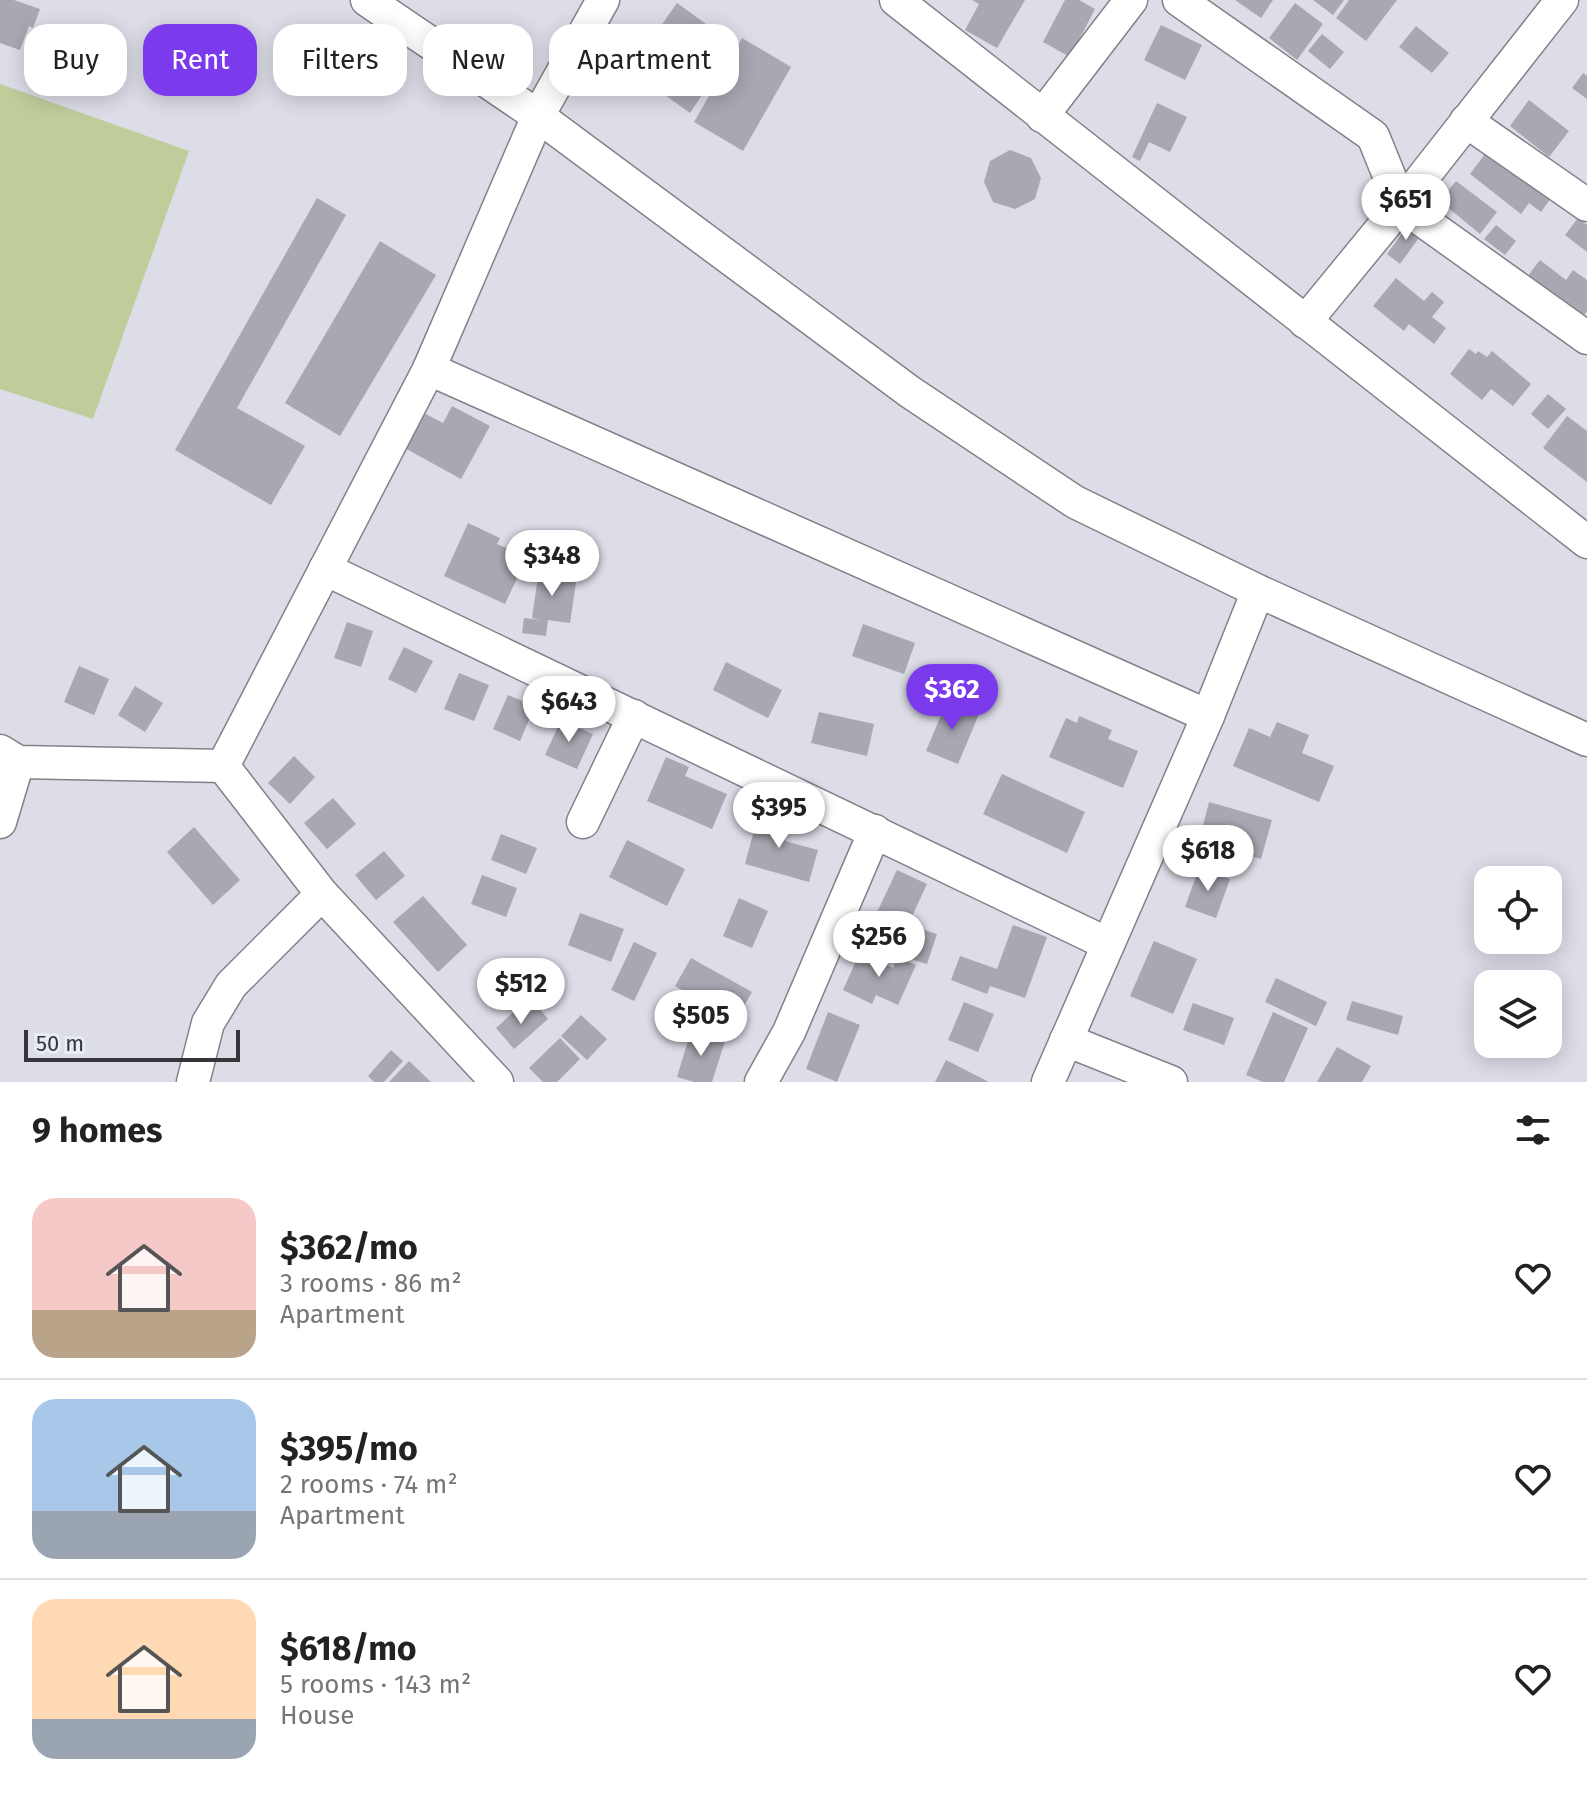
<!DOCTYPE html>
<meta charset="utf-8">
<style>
:root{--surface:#fff;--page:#f6f6f6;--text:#222;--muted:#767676;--line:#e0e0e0;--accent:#7c3aed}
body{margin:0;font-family:"Fira Sans",sans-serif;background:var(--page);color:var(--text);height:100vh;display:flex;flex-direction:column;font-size:30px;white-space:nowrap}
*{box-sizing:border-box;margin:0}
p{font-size:26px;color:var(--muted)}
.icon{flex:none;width:44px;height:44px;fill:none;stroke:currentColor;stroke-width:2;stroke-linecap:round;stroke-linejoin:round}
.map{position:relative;height:1082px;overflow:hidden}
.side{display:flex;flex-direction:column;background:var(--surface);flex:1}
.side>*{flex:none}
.banner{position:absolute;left:24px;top:24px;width:800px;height:72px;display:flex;gap:16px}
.controls{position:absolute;left:1474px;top:866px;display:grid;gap:16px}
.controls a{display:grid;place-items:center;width:88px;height:88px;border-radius:16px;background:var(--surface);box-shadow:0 4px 20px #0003;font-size:40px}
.scale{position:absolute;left:24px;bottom:20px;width:216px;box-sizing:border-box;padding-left:8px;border:4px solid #353639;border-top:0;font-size:22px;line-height:28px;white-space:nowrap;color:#353639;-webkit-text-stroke:6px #e9ebf4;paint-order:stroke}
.price{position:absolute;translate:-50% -68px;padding:0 18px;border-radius:28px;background:#fff;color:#222;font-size:26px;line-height:52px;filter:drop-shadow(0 2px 4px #0008)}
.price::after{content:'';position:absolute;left:50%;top:48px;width:24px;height:18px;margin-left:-12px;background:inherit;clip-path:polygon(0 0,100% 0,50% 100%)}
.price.on{background:var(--accent);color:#fff}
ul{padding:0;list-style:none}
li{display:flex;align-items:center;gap:24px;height:200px;padding:0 32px}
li+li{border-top:2px solid var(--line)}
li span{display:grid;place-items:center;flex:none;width:224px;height:160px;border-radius:24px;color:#555}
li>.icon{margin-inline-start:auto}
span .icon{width:96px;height:96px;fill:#fffc;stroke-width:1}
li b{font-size:34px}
h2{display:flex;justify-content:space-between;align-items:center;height:96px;padding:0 32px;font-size:34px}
.chip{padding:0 28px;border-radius:24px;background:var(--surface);box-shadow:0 4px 20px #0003;font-size:28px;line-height:72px}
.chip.on{background:var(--accent);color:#fff}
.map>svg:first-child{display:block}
.green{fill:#c1cc9b}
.building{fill:#a7a8b1}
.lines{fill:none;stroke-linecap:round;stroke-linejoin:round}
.minor-casing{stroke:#80828a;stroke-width:35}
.minor{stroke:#fff;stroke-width:32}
</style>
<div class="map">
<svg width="1587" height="1082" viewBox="0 0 1587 1082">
<rect width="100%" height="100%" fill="#dcdde7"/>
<!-- green -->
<polygon class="green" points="0,84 189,151 93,419 0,389"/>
<!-- building -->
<g class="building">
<polygon points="0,0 14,0 40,9 33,28 29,26 20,50 0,43"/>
<polygon points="972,0 1025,0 997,48 965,30 979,4"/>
<polygon points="1065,0 1079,0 1095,9 1070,57 1043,42"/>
<polygon points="1235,0 1273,0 1261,18"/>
<polygon points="1313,0 1344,0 1333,15"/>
<polygon points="1349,0 1397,0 1366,41 1336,18"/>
<polygon points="677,3 720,34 692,75 708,86 690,113 630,70"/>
<polygon points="1295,3 1323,24 1297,60 1269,38"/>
<polygon points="1161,25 1202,45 1185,80 1144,60"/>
<polygon points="1416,26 1449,53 1432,73 1399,47"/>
<polygon points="1322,34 1344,52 1330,69 1308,51"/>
<polygon points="742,38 791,67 743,151 694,122"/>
<polygon points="1583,73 1587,76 1587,99 1572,88"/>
<polygon points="1529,100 1569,131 1549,157 1510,126"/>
<polygon points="1157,103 1187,117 1170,152 1149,142 1140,161 1132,157"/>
<polygon points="1010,150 1031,158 1041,178 1035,199 1015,209 993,202 984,182 990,161"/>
<polygon points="1488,150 1551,198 1541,212 1529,203 1521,214 1470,174"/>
<polygon points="1456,181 1497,212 1480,234 1440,201"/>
<polygon points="317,198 346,215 237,408 305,446 271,505 175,450"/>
<polygon points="1578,218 1587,225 1587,252 1565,235"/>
<polygon points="1411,221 1424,231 1400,264 1387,254"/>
<polygon points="1496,225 1516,241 1505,255 1484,239"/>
<polygon points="380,241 436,275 340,436 285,403"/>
<polygon points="1540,260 1566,280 1573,270 1587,280 1587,311 1583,317 1524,281"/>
<polygon points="1396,278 1424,301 1432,292 1444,302 1432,317 1446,328 1434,344 1409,324 1404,331 1373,306"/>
<polygon points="1469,349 1476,354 1478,351 1487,357 1492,351 1531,384 1513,406 1491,389 1482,400 1450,374"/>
<polygon points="1548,394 1566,409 1548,429 1531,414"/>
<polygon points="452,406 490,426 461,479 401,446 420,411 443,423"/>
<polygon points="1567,416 1587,431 1587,482 1543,448"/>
<polygon points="468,523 500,538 497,544 527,557 505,604 444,576"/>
<polygon points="540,563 578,569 570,623 548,620 546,636 522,633 524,618 541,620 532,618"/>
<polygon points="347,622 373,631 361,667 334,658"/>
<polygon points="863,624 915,643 904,674 852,656"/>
<polygon points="404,647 433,661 416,693 388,679"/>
<polygon points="726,662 782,690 768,718 713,690"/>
<polygon points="79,666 109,679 94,715 64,702"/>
<polygon points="459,673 489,685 474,721 444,709"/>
<polygon points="135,686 163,703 145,732 118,715"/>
<polygon points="508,695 535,706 520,741 493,729"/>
<polygon points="947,701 979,714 958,764 926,751"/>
<polygon points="819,712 874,724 867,756 811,743"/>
<polygon points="1079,716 1112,730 1108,739 1138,751 1123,788 1049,757 1066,718 1077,723"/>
<polygon points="561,720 593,734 577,769 545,755"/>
<polygon points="1277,722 1309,735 1302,753 1334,766 1319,802 1233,766 1249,728 1270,737"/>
<polygon points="294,756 315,777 290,804 268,783"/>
<polygon points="666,757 689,767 685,776 727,794 712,829 647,801"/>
<polygon points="1002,774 1085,812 1067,853 983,814"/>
<polygon points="333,798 356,824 327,849 304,823"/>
<polygon points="1209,802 1272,820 1261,859 1199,841"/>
<polygon points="759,812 791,821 785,841 818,850 809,882 745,864"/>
<polygon points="194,827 240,880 213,905 167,852"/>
<polygon points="501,834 537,848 526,874 491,860"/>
<polygon points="627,840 685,869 667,906 609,877"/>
<polygon points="384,851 405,876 376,900 355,875"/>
<polygon points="1199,868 1230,879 1216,918 1185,907"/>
<polygon points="897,870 927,884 901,940 871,925"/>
<polygon points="482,875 517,888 506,917 471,904"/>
<polygon points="423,896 467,945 438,972 393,922"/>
<polygon points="739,898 768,911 752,948 723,936"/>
<polygon points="580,913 624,929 611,962 568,945"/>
<polygon points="1013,925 1047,937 1025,998 990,986 987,994 951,980 960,956 997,969"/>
<polygon points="912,926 937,934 927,964 902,956"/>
<polygon points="1154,941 1197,959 1173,1014 1130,996"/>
<polygon points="634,942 657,953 634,1001 611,990"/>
<polygon points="860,952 893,968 898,957 916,965 898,1005 876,995 872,1004 843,990"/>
<polygon points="691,958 752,992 736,1020 675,986"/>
<polygon points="1276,978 1327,1002 1316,1026 1265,1002"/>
<polygon points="1352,1001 1403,1016 1398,1035 1346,1020"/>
<polygon points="964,1002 994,1014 978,1052 948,1040"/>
<polygon points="1193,1003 1234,1018 1224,1045 1183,1030"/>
<polygon points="520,1006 527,1015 537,1006 548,1019 514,1049 496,1028"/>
<polygon points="828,1012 860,1025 837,1082 806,1069"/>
<polygon points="1273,1012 1308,1028 1284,1082 1263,1082 1246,1075"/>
<polygon points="581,1015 607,1039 587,1060 561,1036"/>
<polygon points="691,1031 725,1041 712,1082 694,1082 677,1077"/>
<polygon points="560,1038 580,1059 557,1082 543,1082 529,1068"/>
<polygon points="1337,1047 1371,1066 1362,1082 1317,1082"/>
<polygon points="391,1050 403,1061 384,1082 374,1082 368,1076"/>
<polygon points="946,1060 989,1082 935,1082"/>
<polygon points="409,1061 431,1082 389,1082"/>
</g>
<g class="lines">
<!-- minor casing -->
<g class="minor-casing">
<g id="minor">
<polyline points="367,0 538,116 910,392 1075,502 1258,591 1587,740"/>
<polyline points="896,0 1587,542"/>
<polyline points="1179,0 1373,136 1401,205 1587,338"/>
<polyline points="1042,116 1131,0"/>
<polyline points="1466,121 1587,205"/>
<polyline points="1305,322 1401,205 1562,0"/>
<polyline points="429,369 1208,716"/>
<polyline points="325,569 1108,944"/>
<polyline points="0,751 18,762 223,766 429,369 538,116 603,0"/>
<polyline points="223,766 322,894 497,1082"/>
<polyline points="0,822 18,762"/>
<polyline points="583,822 634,716"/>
<polyline points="1066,1040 1171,1082"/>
<polyline points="193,1082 208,1023 231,985 322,894"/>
<polyline points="761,1082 789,1032 875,831"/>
<polyline points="1048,1082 1208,716 1258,591"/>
</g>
</g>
<!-- minor -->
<use href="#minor" class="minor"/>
</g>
</svg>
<div class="controls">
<a><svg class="icon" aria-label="locate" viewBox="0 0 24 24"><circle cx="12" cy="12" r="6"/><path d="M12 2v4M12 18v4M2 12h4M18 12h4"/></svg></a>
<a><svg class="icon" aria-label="layers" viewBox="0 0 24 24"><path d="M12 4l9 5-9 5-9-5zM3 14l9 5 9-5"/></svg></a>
</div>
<div class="scale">50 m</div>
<b class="price" style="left:1406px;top:242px">$651</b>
<b class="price" style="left:552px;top:598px">$348</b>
<b class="price on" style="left:952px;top:732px">$362</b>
<b class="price" style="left:569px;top:744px">$643</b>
<b class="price" style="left:779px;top:850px">$395</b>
<b class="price" style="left:1208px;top:893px">$618</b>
<b class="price" style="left:879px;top:979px">$256</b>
<b class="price" style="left:521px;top:1026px">$512</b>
<b class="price" style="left:701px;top:1058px">$505</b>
<div class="banner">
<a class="chip">Buy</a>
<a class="chip on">Rent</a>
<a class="chip">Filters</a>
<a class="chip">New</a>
<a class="chip">Apartment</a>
</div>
</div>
<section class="side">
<h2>9 homes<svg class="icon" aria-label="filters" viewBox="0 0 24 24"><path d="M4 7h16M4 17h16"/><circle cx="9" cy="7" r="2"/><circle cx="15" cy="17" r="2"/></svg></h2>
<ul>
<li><span style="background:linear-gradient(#f6c9c9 70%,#b9a48a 0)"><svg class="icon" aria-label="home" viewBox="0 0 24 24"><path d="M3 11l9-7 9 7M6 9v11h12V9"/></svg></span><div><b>$362/mo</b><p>3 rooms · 86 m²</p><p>Apartment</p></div><svg class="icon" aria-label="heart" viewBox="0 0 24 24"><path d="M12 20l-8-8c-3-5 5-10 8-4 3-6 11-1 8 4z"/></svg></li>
<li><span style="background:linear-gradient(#a9c7e8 70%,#9aa5b1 0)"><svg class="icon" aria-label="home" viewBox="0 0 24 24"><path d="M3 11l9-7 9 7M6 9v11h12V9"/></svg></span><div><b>$395/mo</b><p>2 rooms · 74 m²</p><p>Apartment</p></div><svg class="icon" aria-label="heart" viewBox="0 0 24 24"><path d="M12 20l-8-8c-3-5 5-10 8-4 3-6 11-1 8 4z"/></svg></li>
<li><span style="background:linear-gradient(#ffd9b3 75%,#9aa5b1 0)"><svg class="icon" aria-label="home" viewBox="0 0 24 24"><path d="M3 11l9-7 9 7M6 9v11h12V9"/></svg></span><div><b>$618/mo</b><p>5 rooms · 143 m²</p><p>House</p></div><svg class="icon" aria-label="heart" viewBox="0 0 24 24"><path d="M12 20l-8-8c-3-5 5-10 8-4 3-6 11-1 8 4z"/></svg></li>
</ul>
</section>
